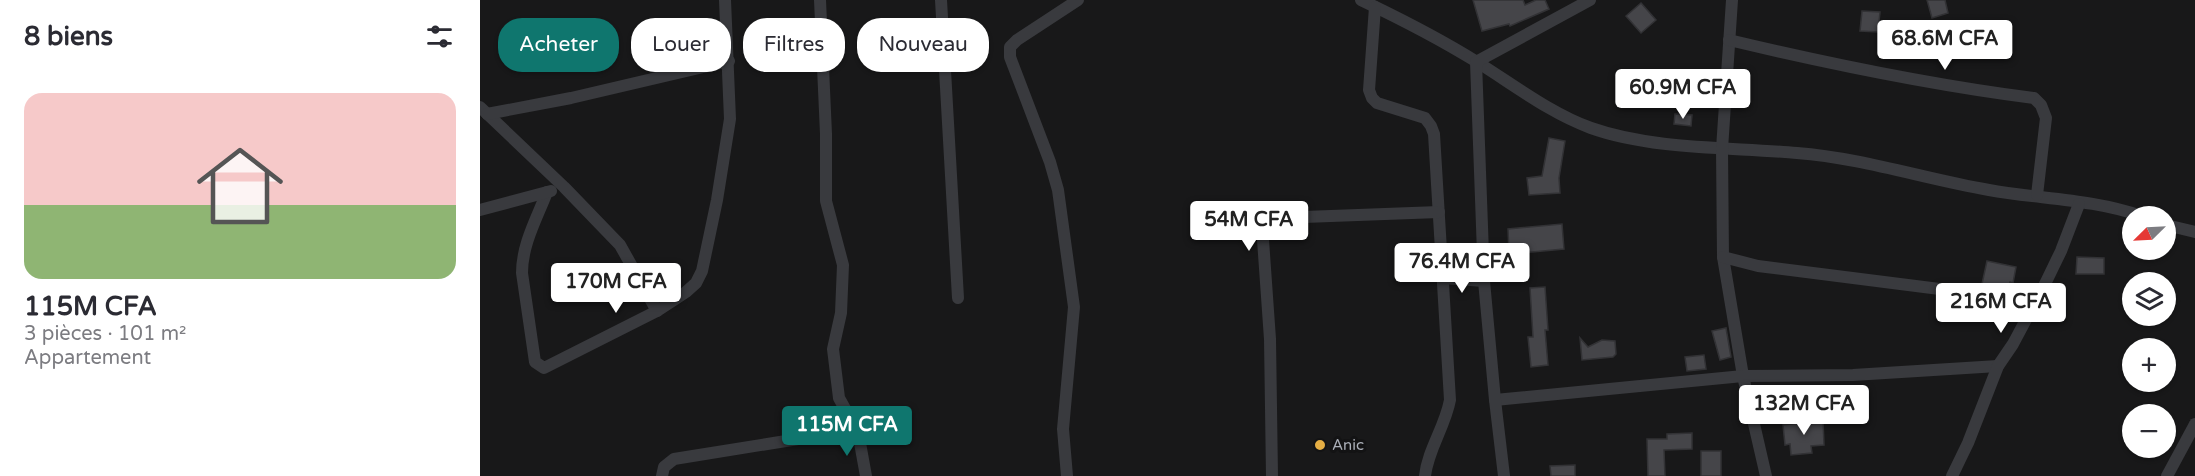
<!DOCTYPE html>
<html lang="fr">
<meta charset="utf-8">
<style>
:root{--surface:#fff;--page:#f7f7f7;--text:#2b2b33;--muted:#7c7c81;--accent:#0f766e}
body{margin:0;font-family:"Varela Round",sans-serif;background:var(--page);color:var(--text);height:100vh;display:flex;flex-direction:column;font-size:22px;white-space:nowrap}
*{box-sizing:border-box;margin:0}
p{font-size:20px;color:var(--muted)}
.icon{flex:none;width:33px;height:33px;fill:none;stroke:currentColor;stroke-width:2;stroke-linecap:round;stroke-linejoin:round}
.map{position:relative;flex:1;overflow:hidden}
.sheet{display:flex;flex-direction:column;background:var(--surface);width:480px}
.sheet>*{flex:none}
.top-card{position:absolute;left:18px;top:18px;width:570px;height:54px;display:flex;gap:12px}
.needle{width:39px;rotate:246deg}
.tools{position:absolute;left:1642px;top:206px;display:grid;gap:12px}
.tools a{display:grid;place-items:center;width:54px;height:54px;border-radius:50%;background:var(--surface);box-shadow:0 2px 4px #0004;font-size:30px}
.price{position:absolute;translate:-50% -51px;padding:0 14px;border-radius:6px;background:#fff;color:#222;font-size:20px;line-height:39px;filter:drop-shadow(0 2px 3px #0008)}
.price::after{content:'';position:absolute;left:50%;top:36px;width:18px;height:14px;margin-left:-9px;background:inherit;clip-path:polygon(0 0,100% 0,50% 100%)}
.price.on{background:var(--accent);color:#fff}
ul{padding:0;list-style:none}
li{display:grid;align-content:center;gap:12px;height:318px;padding:0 24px}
li span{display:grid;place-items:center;height:186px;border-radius:18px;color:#555}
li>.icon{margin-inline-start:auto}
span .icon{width:108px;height:108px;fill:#fffc;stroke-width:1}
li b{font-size:26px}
h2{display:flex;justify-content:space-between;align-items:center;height:72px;padding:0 24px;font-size:26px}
.chip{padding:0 21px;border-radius:24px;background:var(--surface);box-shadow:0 2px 4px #0004;font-size:21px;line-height:54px}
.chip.on{background:var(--accent);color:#fff}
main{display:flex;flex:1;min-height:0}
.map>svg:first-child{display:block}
.building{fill:#454549;stroke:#323235;stroke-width:1.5}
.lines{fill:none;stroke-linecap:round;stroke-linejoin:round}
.street{stroke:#393a3e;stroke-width:12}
.poi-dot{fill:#e5ae44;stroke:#131314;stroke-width:2}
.labels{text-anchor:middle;stroke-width:6;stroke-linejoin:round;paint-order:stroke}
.poi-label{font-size:15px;fill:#abafb8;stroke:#131314;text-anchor:start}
</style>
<main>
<section class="sheet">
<h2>8 biens<svg class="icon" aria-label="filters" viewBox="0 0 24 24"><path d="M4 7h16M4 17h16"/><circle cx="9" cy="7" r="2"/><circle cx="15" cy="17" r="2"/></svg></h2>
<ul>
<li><span style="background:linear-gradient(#f6c9c9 60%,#8fb573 0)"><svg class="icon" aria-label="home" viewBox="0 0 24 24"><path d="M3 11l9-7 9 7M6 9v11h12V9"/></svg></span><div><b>115M CFA</b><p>3 pièces · 101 m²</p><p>Appartement</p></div></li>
</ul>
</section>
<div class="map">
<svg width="1715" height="476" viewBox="0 0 1715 476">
<rect width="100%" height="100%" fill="#181819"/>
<!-- building -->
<g class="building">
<polygon points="993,0 1043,0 1045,5 1056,0 1065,0 1069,9 1030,26 1029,24 1002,31"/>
<polygon points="1447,0 1465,0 1468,13 1452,18"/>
<polygon points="1161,3 1176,20 1161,33 1146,16"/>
<polygon points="1382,11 1400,12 1398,32 1380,31"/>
<polygon points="1231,89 1232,103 1217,103 1216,90"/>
<polygon points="1195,114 1212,115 1211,126 1194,124"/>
<polygon points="1069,138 1085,141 1079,178 1080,193 1049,195 1047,178 1062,176"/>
<polygon points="1082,224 1084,249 1029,254 1028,229"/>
<polygon points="1597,257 1624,258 1624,274 1596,274"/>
<polygon points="1507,261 1536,267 1533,283 1530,282 1528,289 1502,284"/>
<polygon points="1065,287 1068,330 1065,330 1068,365 1051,367 1048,337 1053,337 1050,288"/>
<polygon points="1246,328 1251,357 1240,360 1232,331"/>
<polygon points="1100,338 1108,347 1122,340 1135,341 1136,354 1133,357 1102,360"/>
<polygon points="1224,355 1226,369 1207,371 1205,357"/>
<polygon points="1343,420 1344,445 1331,446 1332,453 1311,455 1310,444 1305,445 1303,425"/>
<polygon points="1212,433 1212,449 1184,450 1185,476 1168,476 1167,439 1187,439 1187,434"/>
<rect x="1221" y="451" width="20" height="25"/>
<polygon points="1095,465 1095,476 1071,476 1070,466"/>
</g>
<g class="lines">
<!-- street -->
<g class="street">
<polyline points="340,0 346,134 346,201 363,265 361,313 353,349 359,398 378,432 386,476"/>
<polyline points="461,0 478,298"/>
<path d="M881 0C921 19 960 39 997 62 1034 85 1070 113 1111 128 1173 150 1252 147 1317 153 1382 158 1445 179 1509 190 1558 199 1613 199 1661 216"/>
<polyline points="1252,0 1242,149 1243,257 1263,376 1286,476"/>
<path d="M895 7 889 90 892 98 897 103 945 118 951 126 954 134 970 400C965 427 948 449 945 476"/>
<path d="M1249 40C1350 64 1451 85 1554 98L1561 105 1566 118 1557 195"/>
<polyline points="0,107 84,187 140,245 177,311"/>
<polyline points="7,114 91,98 249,61"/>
<path d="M67 192C57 218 42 244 42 273L55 362 64 368 177 311 206 292 216 283 222 271 237 200 250 119 245 0"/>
<polyline points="0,210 71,191"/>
<polyline points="1686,225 1715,232"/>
<polyline points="1243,257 1278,266 1491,293"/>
<polyline points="963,278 1004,281"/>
<polyline points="1015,400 1263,376 1373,375 1518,366"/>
<polyline points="182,476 184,467 194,459 349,434 378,432"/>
<polyline points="587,476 583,429 594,307 578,190 570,162 530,57 530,47 537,40 598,0"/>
<polyline points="792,476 790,339 783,240 787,224 797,218 959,212"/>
<polyline points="1024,476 1015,400 1004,281 996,62 1110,0"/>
<polyline points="1472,476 1488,443 1518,366 1533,344 1565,284 1581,251 1599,204"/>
<polyline points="1687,476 1715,424"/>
</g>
</g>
<!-- markers -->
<circle class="poi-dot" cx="840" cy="445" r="6"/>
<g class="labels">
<!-- poi labels -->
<g class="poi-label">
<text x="852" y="450">Anic</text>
</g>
</g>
</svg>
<div class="tools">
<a><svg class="needle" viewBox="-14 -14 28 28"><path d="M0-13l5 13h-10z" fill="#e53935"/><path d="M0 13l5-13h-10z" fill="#7c7c81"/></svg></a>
<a><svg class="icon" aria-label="layers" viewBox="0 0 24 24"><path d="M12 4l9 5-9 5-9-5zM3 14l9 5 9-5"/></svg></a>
<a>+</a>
<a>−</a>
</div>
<b class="price" style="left:1465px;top:71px">68.6M CFA</b>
<b class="price" style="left:1203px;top:120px">60.9M CFA</b>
<b class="price" style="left:769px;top:252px">54M CFA</b>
<b class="price" style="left:982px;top:294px">76.4M CFA</b>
<b class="price" style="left:136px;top:314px">170M CFA</b>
<b class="price" style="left:1521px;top:334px">216M CFA</b>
<b class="price" style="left:1324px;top:436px">132M CFA</b>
<b class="price on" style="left:367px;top:457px">115M CFA</b>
<div class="top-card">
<a class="chip on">Acheter</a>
<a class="chip">Louer</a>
<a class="chip">Filtres</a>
<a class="chip">Nouveau</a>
</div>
</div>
</main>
